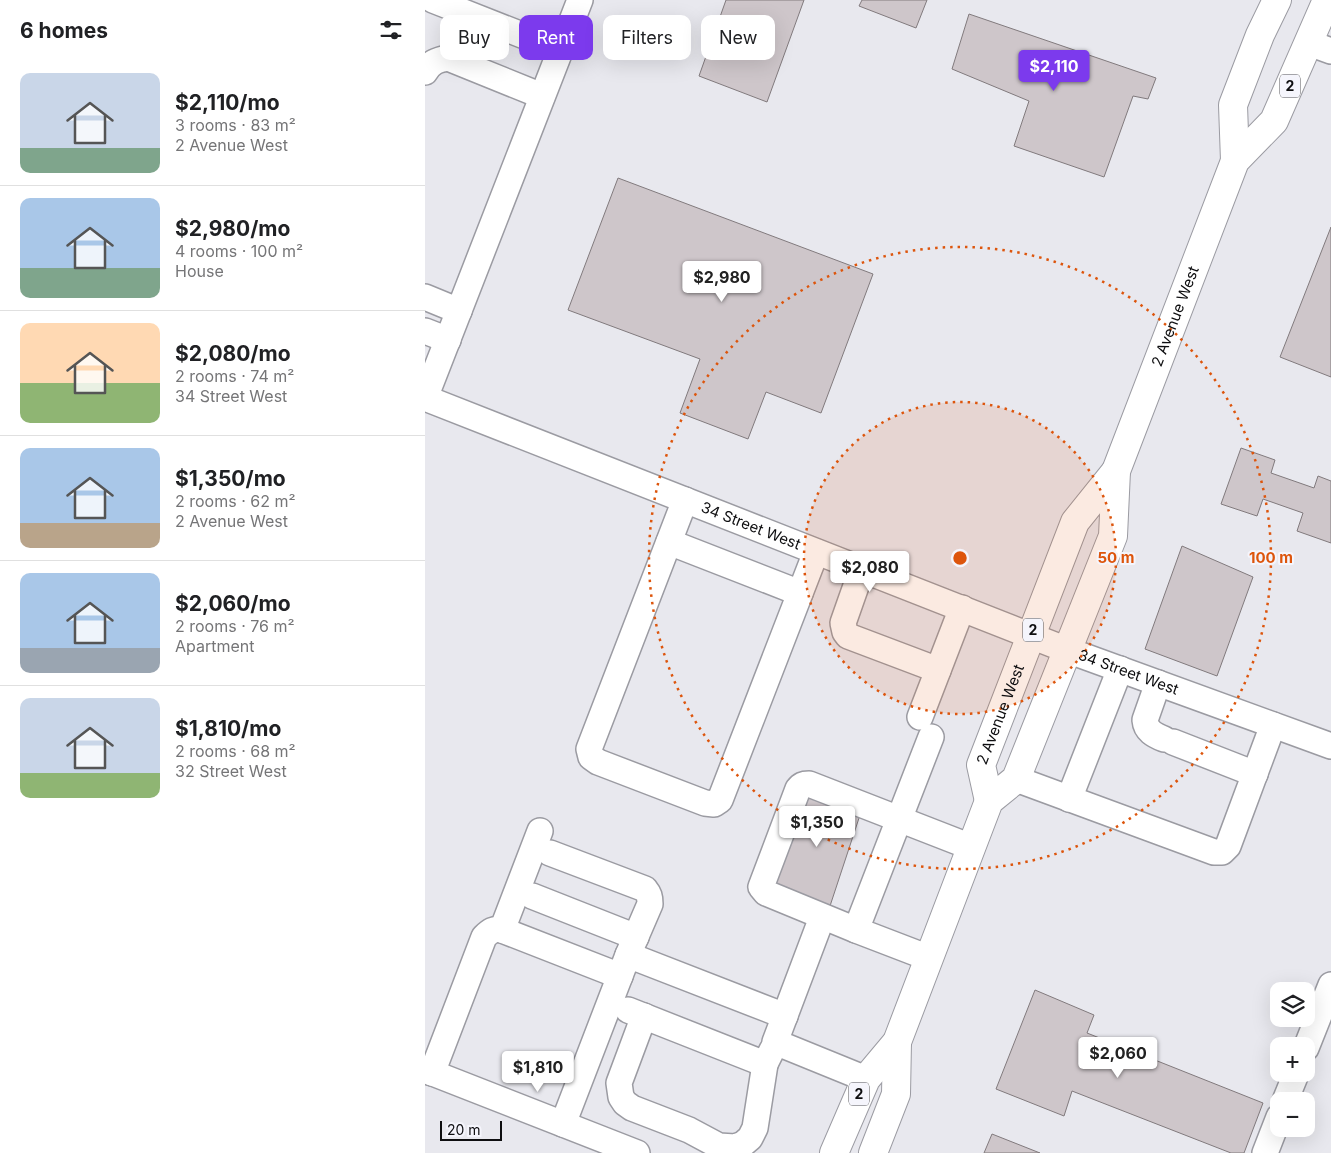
<!DOCTYPE html>
<meta charset="utf-8">
<style>
:root{--surface:#fff;--page:#f2f2f2;--text:#202124;--muted:#757577;--line:#e0e0e0;--accent:#7c3aed}
body{margin:0;font-family:Inter,sans-serif;background:var(--page);color:var(--text);height:100vh;display:flex;flex-direction:column;font-size:19px;white-space:nowrap}
*{box-sizing:border-box;margin:0}
p{font-size:16px;color:var(--muted)}
.icon{flex:none;width:28px;height:28px;fill:none;stroke:currentColor;stroke-width:2;stroke-linecap:round;stroke-linejoin:round}
.map{position:relative;flex:1;overflow:hidden}
.sheet{display:flex;flex-direction:column;background:var(--surface);width:425px}
.sheet>*{flex:none}
.guide{position:absolute;left:15px;top:15px;width:475px;height:45px;display:flex;gap:10px}
.controls{position:absolute;left:845px;top:982px;display:grid;gap:10px}
.controls a{display:grid;place-items:center;width:45px;height:45px;border-radius:10px;background:var(--surface);box-shadow:0 5px 20px #0002;font-size:25px}
.scale{position:absolute;left:15px;bottom:12px;width:62px;box-sizing:border-box;padding-left:5px;border:2px solid #0e0e10;border-top:0;font-size:14px;line-height:18px;white-space:nowrap;color:#0e0e10;-webkit-text-stroke:4px #f5f5fc;paint-order:stroke}
.price{position:absolute;translate:-50% -42px;padding:0 11px;border-radius:5px;background:#fff;color:#222;font-size:16px;line-height:32px;filter:drop-shadow(0 1px 2px #0008)}
.price::after{content:'';position:absolute;left:50%;top:30px;width:15px;height:11px;margin-left:-8px;background:inherit;clip-path:polygon(0 0,100% 0,50% 100%)}
.price.active{background:var(--accent);color:#fff}
ul{padding:0;list-style:none}
li{display:flex;align-items:center;gap:15px;height:125px;padding:0 20px}
li+li{border-top:1px solid var(--line)}
li span{display:grid;place-items:center;flex:none;width:140px;height:100px;border-radius:10px;color:#555}
li>.icon{margin-inline-start:auto}
span .icon{width:60px;height:60px;fill:#fffc;stroke-width:1}
li b{font-size:21px}
h2{display:flex;justify-content:space-between;align-items:center;height:60px;padding:0 20px;font-size:21px}
.chip{padding:0 18px;border-radius:10px;background:var(--surface);box-shadow:0 5px 20px #0002;font-size:18px;line-height:45px}
.chip.active{background:var(--accent);color:#fff}
main{display:flex;flex:1;min-height:0}
.map>svg:first-child{display:block}
.building{fill:#cec6ca;stroke:#817a7d}
.lines{fill:none;stroke-linecap:round;stroke-linejoin:round}
.minor-casing{stroke:#9b9ba2;stroke-width:28}
.highway-casing{stroke:#9b9ba2;stroke-width:30}
.minor{stroke:#fff;stroke-width:25}
.highway{stroke:#fff;stroke-width:28}
.ring{fill:none;stroke:#dd550c;stroke-width:2.5;stroke-dasharray:2.5 5}
.labels{text-anchor:middle;stroke-width:4;stroke-linejoin:round;paint-order:stroke}
.shield{fill:#f5f5fc;stroke:#535357;stroke-width:1}
.shield-label{font-size:14px;font-weight:bold;fill:#0e0e10}
.street-label{font-size:15px;fill:#0e0e10;stroke:#f5f5fc}
.centre{fill:#dd550c;stroke:#f5f5fc;stroke-width:2.5}
.ring-label{font-size:15px;text-anchor:middle;font-weight:bold;fill:#dd550c;stroke:#f5f5fc;stroke-width:4;stroke-linejoin:round;paint-order:stroke}
</style>
<main>
<section class="sheet">
<h2>6 homes<svg class="icon" aria-label="filters" viewBox="0 0 24 24"><path d="M4 7h16M4 17h16"/><circle cx="9" cy="7" r="2"/><circle cx="15" cy="17" r="2"/></svg></h2>
<ul>
<li><span style="background:linear-gradient(#c9d6e8 75%,#7fa58c 0)"><svg class="icon" aria-label="home" viewBox="0 0 24 24"><path d="M3 11l9-7 9 7M6 9v11h12V9"/></svg></span><div><b>$2,110/mo</b><p>3 rooms · 83 m²</p><p>2 Avenue West</p></div></li>
<li><span style="background:linear-gradient(#a9c7e8 70%,#7fa58c 0)"><svg class="icon" aria-label="home" viewBox="0 0 24 24"><path d="M3 11l9-7 9 7M6 9v11h12V9"/></svg></span><div><b>$2,980/mo</b><p>4 rooms · 100 m²</p><p>House</p></div></li>
<li><span style="background:linear-gradient(#ffd9b3 60%,#8fb573 0)"><svg class="icon" aria-label="home" viewBox="0 0 24 24"><path d="M3 11l9-7 9 7M6 9v11h12V9"/></svg></span><div><b>$2,080/mo</b><p>2 rooms · 74 m²</p><p>34 Street West</p></div></li>
<li><span style="background:linear-gradient(#a9c7e8 75%,#b9a48a 0)"><svg class="icon" aria-label="home" viewBox="0 0 24 24"><path d="M3 11l9-7 9 7M6 9v11h12V9"/></svg></span><div><b>$1,350/mo</b><p>2 rooms · 62 m²</p><p>2 Avenue West</p></div></li>
<li><span style="background:linear-gradient(#a9c7e8 75%,#9aa5b1 0)"><svg class="icon" aria-label="home" viewBox="0 0 24 24"><path d="M3 11l9-7 9 7M6 9v11h12V9"/></svg></span><div><b>$2,060/mo</b><p>2 rooms · 76 m²</p><p>Apartment</p></div></li>
<li><span style="background:linear-gradient(#c9d6e8 75%,#8fb573 0)"><svg class="icon" aria-label="home" viewBox="0 0 24 24"><path d="M3 11l9-7 9 7M6 9v11h12V9"/></svg></span><div><b>$1,810/mo</b><p>2 rooms · 68 m²</p><p>32 Street West</p></div></li>
</ul>
</section>
<div class="map">
<svg width="906" height="1153" viewBox="0 0 906 1153">
<rect width="100%" height="100%" fill="#e8e8ee"/>
<!-- building -->
<g class="building">
<polygon points="301,0 379,0 342,102 274,76"/>
<polygon points="437,0 502,0 491,28 434,6"/>
<polygon points="544,14 731,78 723,99 708,96 679,177 589,146 604,101 527,69"/>
<polygon points="193,178 448,274 396,413 341,392 323,439 255,413 275,359 143,310"/>
<polygon points="906,227 906,377 855,357"/>
<polygon points="816,448 850,460 846,473 889,488 893,476 906,481 906,543 872,531 878,513 838,499 832,516 796,504"/>
<polygon points="757,546 828,577 792,676 720,649"/>
<polygon points="384,786 437,809 404,909 345,884"/>
<polygon points="610,990 669,1015 662,1033 838,1103 819,1153 806,1153 647,1091 639,1116 571,1089"/>
<polygon points="567,1134 615,1153 559,1153"/>
</g>
<g class="lines">
<!-- minor casing -->
<g class="minor-casing">
<g id="minor">
<polyline points="8,0 135,50"/>
<polyline points="884,43 906,51"/>
<path d="M0 72C6 62 12 60 23 58L117 96"/>
<polyline points="0,297 34,311"/>
<polyline points="0,331 23,340"/>
<path id="s1" d="M0 398 642 650 906 746"/>
<polyline points="0,398 155,0"/>
<polyline points="260,500 164,749 166,757 173,762 280,803 289,804 295,800 391,552"/>
<polyline points="244,542 375,593"/>
<polyline points="437,569 418,623 420,632 423,636 513,670"/>
<path d="M733 683 720 720C721 731 729 735 739 739"/>
<polyline points="495,717 537,608"/>
<polyline points="748,742 830,774"/>
<polyline points="591,779 789,852 797,852 803,846 848,725"/>
<polyline points="644,799 695,669"/>
<path d="M125 853 220 889C224 894 225 897 225 904L203 955"/>
<polyline points="107,896 211,937"/>
<polyline points="393,928 350,1042 441,1079"/>
<polyline points="77,930 115,831"/>
<path d="M431 930 341 893 336 887 373 789C376 785 378 784 384 784L546 847"/>
<polyline points="504,958 431,930 506,737"/>
<polyline points="203,1010 340,1064 347,1050"/>
<polyline points="219,1016 194,1083 196,1097 200,1103 207,1108 264,1130 294,1146 310,1147 318,1144 325,1138 330,1128 340,1064"/>
<polyline points="881,1048 906,985"/>
<polyline points="0,1070 212,1153"/>
<path d="M7 1073 59 937C65 931 69 928 77 930L195 976"/>
<polyline points="860,1101 871,1074"/>
<polyline points="138,1124 203,955 360,1016"/>
<polyline points="840,1153 854,1117"/>
</g>
</g>
<!-- highway casing -->
<g class="highway-casing">
<g id="highway">
<polyline points="810,161 808,105 835,35 852,0"/>
<path id="s2" d="M564 801 556 765 650 522 691 471"/>
<path id="s3" d="M409 1153 441 1079 472 1042 564 801 591 779 688 536 691 471 810 161 849 121 902 0"/>
<polyline points="448,1153 471,1094 472,1042"/>
</g>
</g>
<!-- minor -->
<use href="#minor" class="minor"/>
<!-- highway -->
<use href="#highway" class="highway"/>
</g>
<!-- distance rings -->
<circle cx="535" cy="558" r="156" fill="#dd550c" fill-opacity=".12"/>
<g class="ring">
<circle cx="535" cy="558" r="156"/>
<circle cx="535" cy="558" r="311"/>
</g>
<g class="labels">
<!-- shield labels -->
<g class="shield">
<rect x="855" y="74.5" width="20" height="23" rx="4"/>
<rect x="598" y="618.5" width="20" height="23" rx="4"/>
<rect x="424" y="1082.5" width="20" height="23" rx="4"/>
</g>
<g class="shield-label">
<text x="865" y="91">2</text>
<text x="608" y="635">2</text>
<text x="434" y="1099">2</text>
</g>
<!-- street labels -->
<g class="street-label">
<text dy="5" stroke="none"><textPath href="#s3" startOffset="914">2 Avenue West</textPath></text>
<text dy="5" stroke="none"><textPath href="#s1" startOffset="350">34 Street West</textPath></text>
<text dy="5" stroke="none"><textPath href="#s1" startOffset="755">34 Street West</textPath></text>
<text dy="5" stroke="none"><textPath href="#s2" startOffset="91">2 Avenue West</textPath></text>
</g>
</g>
<circle cx="535" cy="558" r="8" class="centre"/>
<g class="ring-label">
<text x="691" y="563">50 m</text>
<text x="846" y="563">100 m</text>
</g>
</svg>
<div class="controls">
<a><svg class="icon" aria-label="layers" viewBox="0 0 24 24"><path d="M12 4l9 5-9 5-9-5zM3 14l9 5 9-5"/></svg></a>
<a>+</a>
<a>−</a>
</div>
<div class="scale">20 m</div>
<b class="price active" style="left:629px;top:92px">$2,110</b>
<b class="price" style="left:297px;top:303px">$2,980</b>
<b class="price" style="left:445px;top:593px">$2,080</b>
<b class="price" style="left:392px;top:848px">$1,350</b>
<b class="price" style="left:693px;top:1079px">$2,060</b>
<b class="price" style="left:113px;top:1093px">$1,810</b>
<div class="guide">
<a class="chip">Buy</a>
<a class="chip active">Rent</a>
<a class="chip">Filters</a>
<a class="chip">New</a>
</div>
</div>
</main>
